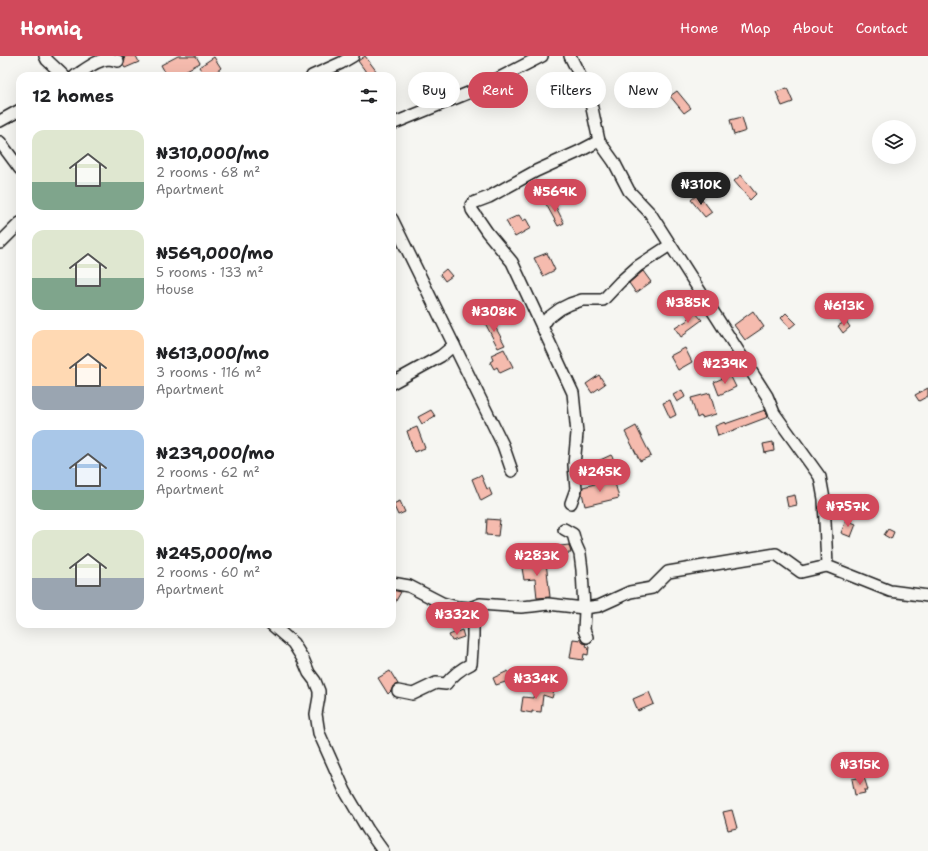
<!DOCTYPE html>
<meta charset="utf-8">
<style>
:root{--surface:#fff;--page:#f2f2f2;--text:#202124;--muted:#757577;--accent:#d1495b}
body{margin:0;font-family:"Shantell Sans",sans-serif;background:var(--page);color:var(--text);height:100vh;display:flex;flex-direction:column;font-size:15px;white-space:nowrap}
*{box-sizing:border-box;margin:0}
p{font-size:13px;color:var(--muted)}
.icon{flex:none;width:22px;height:22px;fill:none;stroke:currentColor;stroke-width:2;stroke-linecap:round;stroke-linejoin:round}
.map{position:relative;flex:1;overflow:hidden}
.panel{position:absolute;left:16px;top:16px;width:380px;height:556px;display:flex;flex-direction:column;background:var(--surface);border-radius:12px;box-shadow:0 4px 16px #0002}
.panel>*{flex:none}
.banner{position:absolute;left:408px;top:16px;width:380px;height:36px;display:flex;gap:8px}
.controls{position:absolute;left:872px;top:64px;display:grid;gap:8px}
.controls a{display:grid;place-items:center;width:44px;height:44px;border-radius:50%;background:var(--surface);box-shadow:0 4px 16px #0002;font-size:20px}
.price{position:absolute;translate:-50% -34px;padding:0 9px;border-radius:14px;background:var(--accent);color:#fff;font-size:13px;line-height:26px;filter:drop-shadow(0 1px 2px #0008)}
.price::after{content:'';position:absolute;left:50%;top:24px;width:12px;height:9px;margin-left:-6px;background:inherit;clip-path:polygon(0 0,100% 0,50% 100%)}
.price.on{background:#222;color:#fff}
ul{padding:0;list-style:none}
li{display:flex;align-items:center;gap:12px;height:100px;padding:0 16px}
li span{display:grid;place-items:center;flex:none;width:112px;height:80px;border-radius:12px;color:#555}
li>.icon{margin-inline-start:auto}
span .icon{width:48px;height:48px;fill:#fffc;stroke-width:1}
li b{font-size:17px}
h2{display:flex;justify-content:space-between;align-items:center;height:48px;padding:0 16px;font-size:17px}
.tag{padding:0 14px;border-radius:18px;background:var(--surface);box-shadow:0 4px 16px #0002;font-size:14px;line-height:36px}
.tag.on{background:var(--accent);color:#fff}
header{display:flex;align-items:center;gap:24px;box-sizing:border-box;height:56px;padding:0 20px;background:var(--accent);color:#fff}
header strong{font-size:19px}
nav{display:flex;gap:22px;margin-inline-start:auto;font-size:14px}
.map>svg:first-child{display:block}
.building{fill:#f5bbae;stroke:#1c1c1c}
.lines{fill:none;stroke-linecap:round;stroke-linejoin:round}
.minor-casing{stroke:#1c1c1c;stroke-width:14}
.minor{stroke:#f6f6f2;stroke-width:11}
</style>
<header>
<strong>Homiq</strong>
<nav><a>Home</a><a>Map</a><a>About</a><a>Contact</a></nav>
</header>
<div class="map">
<svg width="928" height="795" viewBox="0 0 928 795">
<rect width="100%" height="100%" fill="#f6f6f2"/>
<filter id="ink" filterUnits="userSpaceOnUse"><feTurbulence type="fractalNoise" baseFrequency=".025" numOctaves="2"/><feDisplacementMap in="SourceGraphic" scale="8" xChannelSelector="R" yChannelSelector="G"/><feConvolveMatrix kernelMatrix="1 2 1 2 8 2 1 2 1" color-interpolation-filters="sRGB"/></filter>
<g filter="url(#ink)">
<!-- building -->
<g class="building">
<polygon points="127,0 136,0 139,6 125,12 123,9 125,4 124,1"/>
<polygon points="178,0 196,0 200,7 175,20 167,20 161,9"/>
<polygon points="365,0 377,16 372,20 369,20 358,5"/>
<polygon points="214,1 221,12 216,16 219,20 205,20 199,11"/>
<polygon points="787,32 793,46 782,50 776,36"/>
<polygon points="427,33 432,39 423,45 419,38"/>
<polygon points="677,35 691,52 684,57 670,40"/>
<polygon points="742,61 746,75 734,79 730,64"/>
<polygon points="741,119 756,138 750,144 734,125"/>
<polygon points="698,138 712,156 705,161 691,144"/>
<polygon points="553,145 564,167 558,170 546,148"/>
<polygon points="519,159 523,165 526,163 531,172 515,181 506,165"/>
<polygon points="547,197 555,214 543,220 534,202"/>
<polygon points="446,213 452,220 445,225 440,218"/>
<polygon points="643,215 651,226 636,237 629,227"/>
<polygon points="753,255 764,271 745,284 734,269"/>
<polygon points="695,256 702,264 687,275 688,276 681,281 675,272 688,264 687,263"/>
<polygon points="786,257 796,267 790,272 781,262"/>
<polygon points="490,261 505,289 498,292 484,265"/>
<polygon points="846,265 850,271 843,277 838,270"/>
<polygon points="685,292 692,306 678,314 670,300"/>
<polygon points="504,293 513,311 500,317 497,311 494,313 490,306 493,304 491,299"/>
<polygon points="599,319 605,328 592,337 586,328"/>
<polygon points="730,319 736,331 719,339 714,326"/>
<polygon points="928,332 928,340 919,345 915,339"/>
<polygon points="682,334 685,341 677,346 673,339"/>
<polygon points="710,337 716,358 702,362 701,360 697,362 691,342"/>
<polygon points="670,344 676,359 670,362 663,347"/>
<polygon points="431,354 435,360 422,368 418,361"/>
<polygon points="765,354 768,361 718,380 715,370 725,366 725,368"/>
<polygon points="636,370 651,400 640,405 625,376"/>
<polygon points="417,371 425,392 414,396 407,375"/>
<polygon points="773,386 774,395 765,397 763,388"/>
<polygon points="611,399 615,405 601,412 598,405"/>
<polygon points="481,419 487,433 489,432 492,439 481,445 472,423"/>
<polygon points="614,423 619,442 585,450 582,437 583,431"/>
<polygon points="795,439 797,449 788,451 786,441"/>
<polygon points="400,445 405,456 398,459 393,448"/>
<polygon points="487,463 500,464 498,480 486,479"/>
<polygon points="846,464 856,468 851,481 841,477"/>
<polygon points="888,473 894,476 891,483 884,479"/>
<polygon points="569,489 571,497 552,498 552,491"/>
<polygon points="538,504 538,507 546,506 550,541 537,542 535,523 524,524 521,506"/>
<polygon points="392,534 401,536 392,552"/>
<polygon points="462,574 464,581 452,585 449,579"/>
<polygon points="573,583 581,584 583,587 587,588 586,590 589,591 588,599 584,598 583,604 570,602"/>
<polygon points="390,615 398,628 393,630 391,635 388,638 378,622"/>
<polygon points="508,615 512,624 496,629 493,622"/>
<polygon points="537,629 554,635 552,642 543,639 541,656 532,655 532,657 521,655 523,641 533,642"/>
<polygon points="649,636 654,648 638,655 633,643"/>
<polygon points="864,721 868,734 864,734 865,737 855,739 852,723"/>
<polygon points="732,754 737,772 728,774 723,756"/>
</g>
<g class="lines">
<!-- minor casing -->
<g class="minor-casing">
<g id="minor">
<polyline points="45,0 47,4 64,20"/>
<polyline points="570,0 589,38 599,85 614,106 629,135 650,157 767,340 774,357 820,421 824,443 827,510 890,535 928,540"/>
<path d="M75 20C85 14 96 4 108 3 112 3 115 4 118 5"/>
<polyline points="312,20 341,7 353,0"/>
<polyline points="0,65 20,54"/>
<polyline points="392,68 478,33 542,0"/>
<polyline points="0,86 20,113"/>
<polyline points="392,163 503,389 512,415"/>
<polyline points="0,187 20,167"/>
<polyline points="542,271 548,262 560,253 570,248 582,244 603,244 620,226 638,210 670,189"/>
<polyline points="392,327 441,300 454,289"/>
<polyline points="571,447 576,433 574,409 577,377 573,337 512,206 487,176 472,154 471,149 473,147 489,141 536,115 578,96 599,85"/>
<polyline points="564,473 573,478 576,489 580,498 582,514 584,552 585,555 584,574 587,581"/>
<polyline points="392,527 409,530 442,547 457,551 470,552 480,548 521,551 532,550 548,548 584,552 599,550 630,536 652,532 668,516 776,498 801,516 827,510"/>
<polyline points="271,568 293,587 303,603 309,617 315,625 319,635 319,641 316,658 319,677 345,735 368,774 383,795"/>
<path d="M398 635 413 638 436 627 446 628C453 619 460 613 471 608L473 580V551"/>
</g>
</g>
<!-- minor -->
<use href="#minor" class="minor"/>
</g>
</g>
</svg>
<div class="controls">
<a><svg class="icon" aria-label="layers" viewBox="0 0 24 24"><path d="M12 4l9 5-9 5-9-5zM3 14l9 5 9-5"/></svg></a>
</div>
<b class="price on" style="left:701px;top:150px">₦310K</b>
<b class="price" style="left:555px;top:157px">₦569K</b>
<b class="price" style="left:688px;top:268px">₦385K</b>
<b class="price" style="left:844px;top:271px">₦613K</b>
<b class="price" style="left:494px;top:277px">₦308K</b>
<b class="price" style="left:725px;top:329px">₦239K</b>
<b class="price" style="left:600px;top:437px">₦245K</b>
<b class="price" style="left:848px;top:472px">₦757K</b>
<b class="price" style="left:537px;top:521px">₦283K</b>
<b class="price" style="left:457px;top:580px">₦332K</b>
<b class="price" style="left:536px;top:644px">₦334K</b>
<b class="price" style="left:860px;top:730px">₦315K</b>
<div class="banner">
<a class="tag">Buy</a>
<a class="tag on">Rent</a>
<a class="tag">Filters</a>
<a class="tag">New</a>
</div>
<section class="panel">
<h2>12 homes<svg class="icon" aria-label="filters" viewBox="0 0 24 24"><path d="M4 7h16M4 17h16"/><circle cx="9" cy="7" r="2"/><circle cx="15" cy="17" r="2"/></svg></h2>
<ul>
<li><span style="background:linear-gradient(#dfe7d0 65%,#7fa58c 0)"><svg class="icon" aria-label="home" viewBox="0 0 24 24"><path d="M3 11l9-7 9 7M6 9v11h12V9"/></svg></span><div><b>₦310,000/mo</b><p>2 rooms · 68 m²</p><p>Apartment</p></div></li>
<li><span style="background:linear-gradient(#dfe7d0 60%,#7fa58c 0)"><svg class="icon" aria-label="home" viewBox="0 0 24 24"><path d="M3 11l9-7 9 7M6 9v11h12V9"/></svg></span><div><b>₦569,000/mo</b><p>5 rooms · 133 m²</p><p>House</p></div></li>
<li><span style="background:linear-gradient(#ffd9b3 70%,#9aa5b1 0)"><svg class="icon" aria-label="home" viewBox="0 0 24 24"><path d="M3 11l9-7 9 7M6 9v11h12V9"/></svg></span><div><b>₦613,000/mo</b><p>3 rooms · 116 m²</p><p>Apartment</p></div></li>
<li><span style="background:linear-gradient(#a9c7e8 75%,#7fa58c 0)"><svg class="icon" aria-label="home" viewBox="0 0 24 24"><path d="M3 11l9-7 9 7M6 9v11h12V9"/></svg></span><div><b>₦239,000/mo</b><p>2 rooms · 62 m²</p><p>Apartment</p></div></li>
<li><span style="background:linear-gradient(#dfe7d0 60%,#9aa5b1 0)"><svg class="icon" aria-label="home" viewBox="0 0 24 24"><path d="M3 11l9-7 9 7M6 9v11h12V9"/></svg></span><div><b>₦245,000/mo</b><p>2 rooms · 60 m²</p><p>Apartment</p></div></li>
</ul>
</section>
</div>
